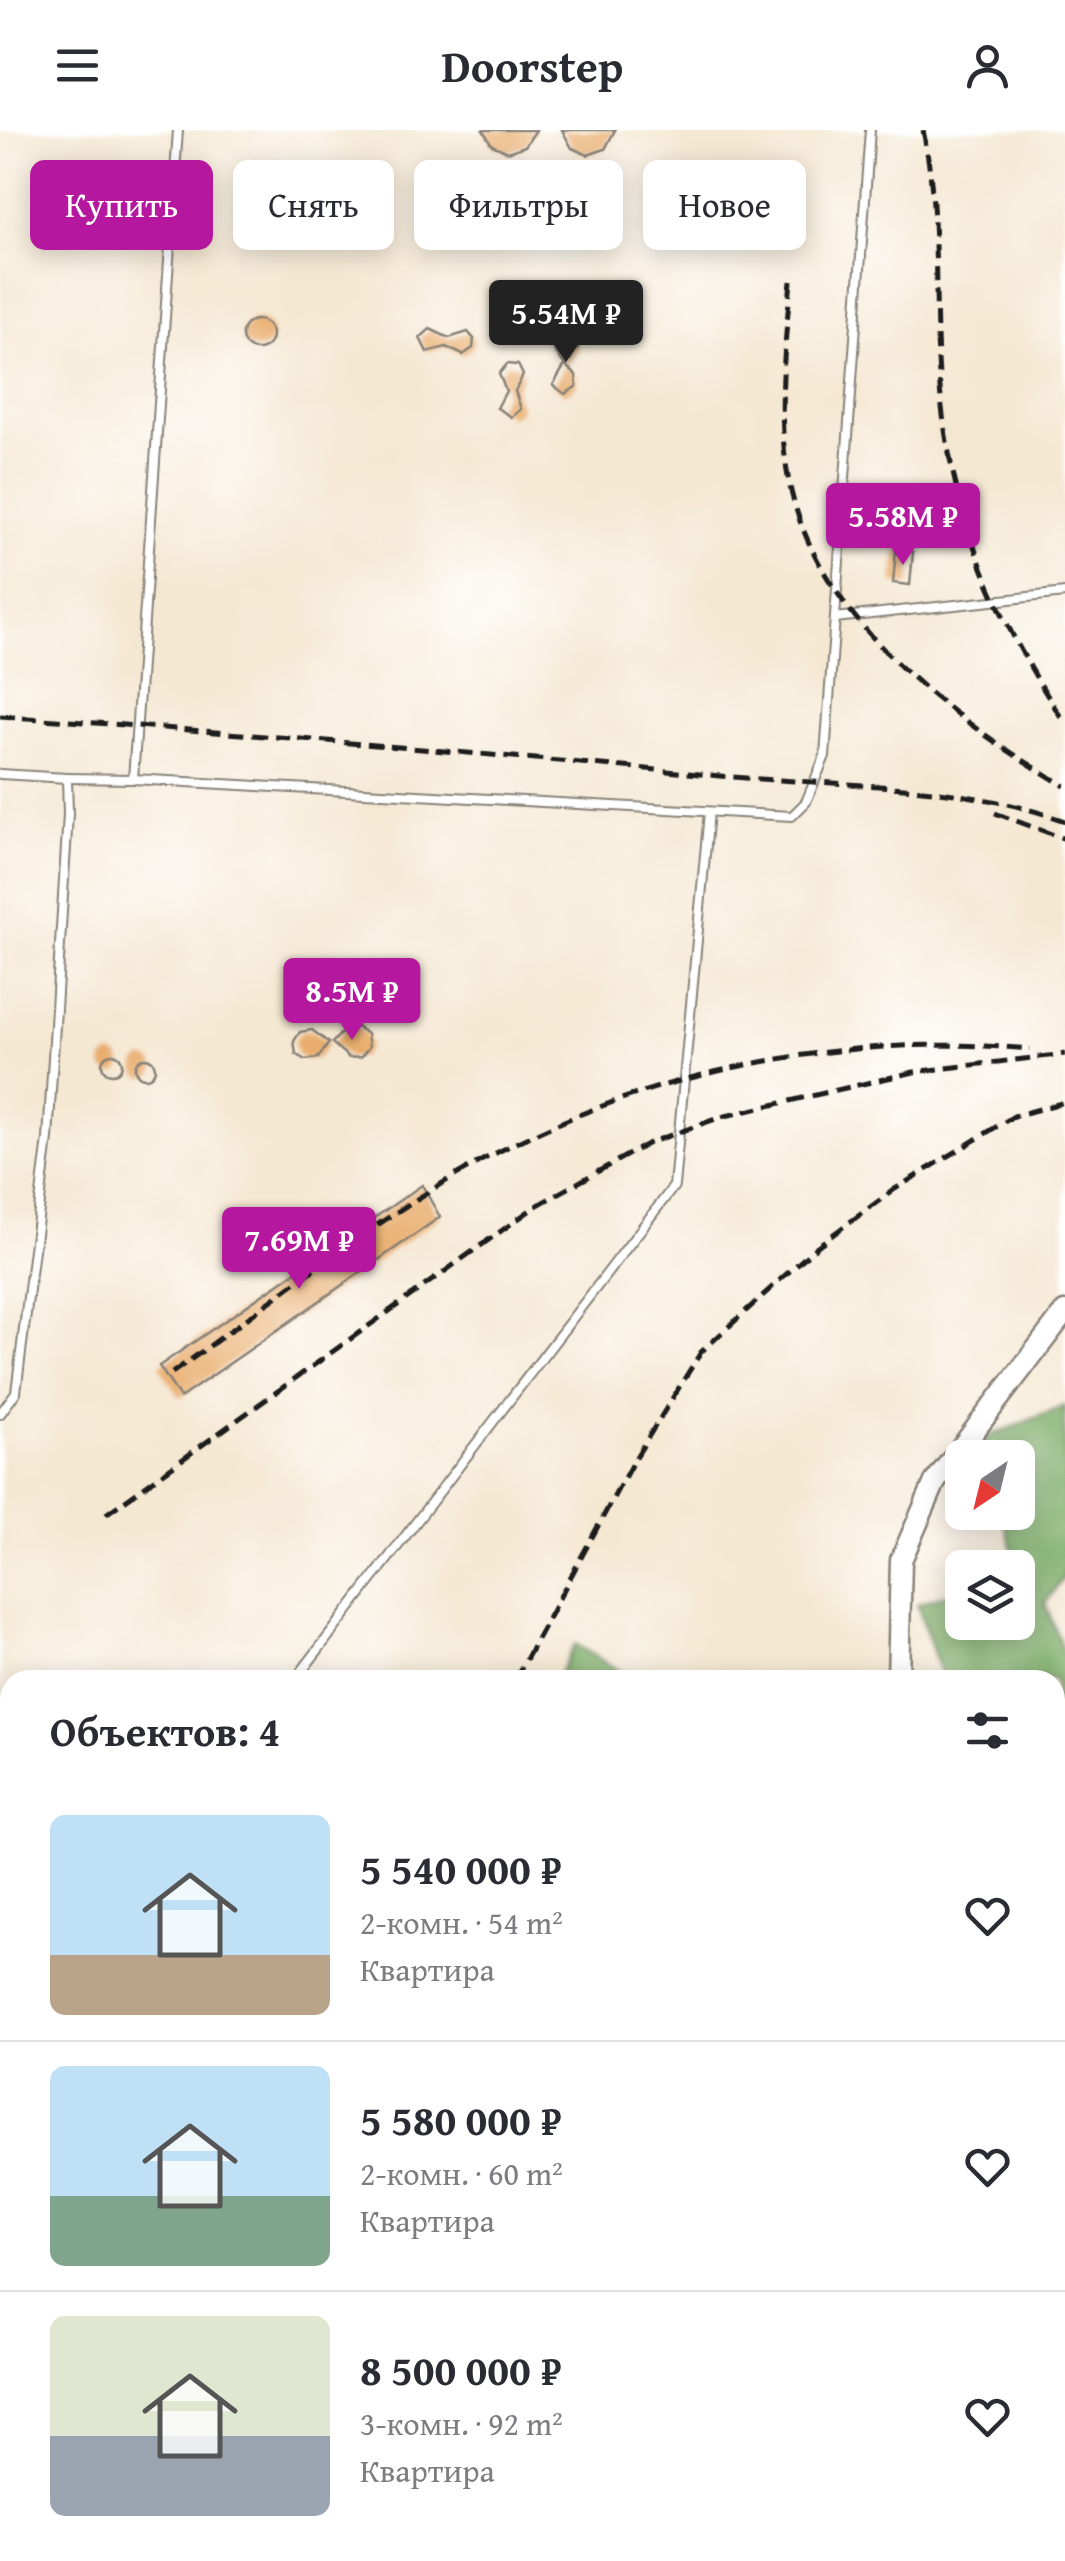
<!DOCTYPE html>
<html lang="ru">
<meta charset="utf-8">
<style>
:root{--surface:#fff;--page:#f7f7f7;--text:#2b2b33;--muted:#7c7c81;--line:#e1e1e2;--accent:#b5179e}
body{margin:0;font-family:"Gentium Book Plus",serif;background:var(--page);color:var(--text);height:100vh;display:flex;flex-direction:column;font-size:38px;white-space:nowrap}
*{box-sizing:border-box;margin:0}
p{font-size:32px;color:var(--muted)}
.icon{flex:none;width:55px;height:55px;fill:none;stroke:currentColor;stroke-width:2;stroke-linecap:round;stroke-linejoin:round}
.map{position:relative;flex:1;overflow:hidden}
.panel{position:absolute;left:0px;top:1540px;width:1065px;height:892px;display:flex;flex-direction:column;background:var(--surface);border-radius:30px 30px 0 0;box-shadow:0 5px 25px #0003}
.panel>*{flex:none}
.top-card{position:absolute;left:30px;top:30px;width:1005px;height:90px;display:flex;gap:20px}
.needle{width:65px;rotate:215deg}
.tools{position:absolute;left:945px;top:1310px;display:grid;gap:20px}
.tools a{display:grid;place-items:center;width:90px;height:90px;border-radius:15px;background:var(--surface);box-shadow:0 5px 25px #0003;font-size:50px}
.price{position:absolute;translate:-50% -85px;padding:0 22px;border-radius:10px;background:var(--accent);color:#fff;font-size:32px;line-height:65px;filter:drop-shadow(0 2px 5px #0008)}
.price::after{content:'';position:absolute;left:50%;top:60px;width:30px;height:22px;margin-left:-15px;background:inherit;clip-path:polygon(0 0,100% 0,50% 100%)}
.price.active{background:#222;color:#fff}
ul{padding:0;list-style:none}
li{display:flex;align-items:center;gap:30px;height:250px;padding:0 50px}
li+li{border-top:2px solid var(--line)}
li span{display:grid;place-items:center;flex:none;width:280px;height:200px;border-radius:15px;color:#555}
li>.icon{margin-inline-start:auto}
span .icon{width:120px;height:120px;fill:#fffc;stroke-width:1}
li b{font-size:42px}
h2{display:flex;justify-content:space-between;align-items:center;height:120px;padding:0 50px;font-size:42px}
.pill{padding:0 35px;border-radius:15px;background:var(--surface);box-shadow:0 5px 25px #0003;font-size:35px;line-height:90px}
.pill.active{background:var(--accent);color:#fff}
header{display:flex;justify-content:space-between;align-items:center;height:130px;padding:0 50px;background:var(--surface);font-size:45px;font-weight:700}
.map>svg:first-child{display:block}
.forest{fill:#7cac66;stroke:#4c6441;stroke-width:2.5}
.building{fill:#e9ae6e}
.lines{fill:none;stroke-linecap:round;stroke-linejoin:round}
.lane-casing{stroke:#888278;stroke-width:12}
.street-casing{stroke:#888278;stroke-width:19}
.secondary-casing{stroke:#888278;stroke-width:25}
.lane{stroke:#fff;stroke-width:8}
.street{stroke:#fff;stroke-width:14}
.secondary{stroke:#fff;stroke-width:20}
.rail{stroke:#1c1c1c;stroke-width:5;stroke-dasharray:15 8;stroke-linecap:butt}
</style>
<header><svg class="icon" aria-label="menu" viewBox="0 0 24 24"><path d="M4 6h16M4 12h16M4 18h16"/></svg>Doorstep<svg class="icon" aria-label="person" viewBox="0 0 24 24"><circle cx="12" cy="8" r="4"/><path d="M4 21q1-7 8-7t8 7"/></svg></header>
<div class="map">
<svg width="1065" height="2431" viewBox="0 0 1065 2431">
<rect width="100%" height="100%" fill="#fff"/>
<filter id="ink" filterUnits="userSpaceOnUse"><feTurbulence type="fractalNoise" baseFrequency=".01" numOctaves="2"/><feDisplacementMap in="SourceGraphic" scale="20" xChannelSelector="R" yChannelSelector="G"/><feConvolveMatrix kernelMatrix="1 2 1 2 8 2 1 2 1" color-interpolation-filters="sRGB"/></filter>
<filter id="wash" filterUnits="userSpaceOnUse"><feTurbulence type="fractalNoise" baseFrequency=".0048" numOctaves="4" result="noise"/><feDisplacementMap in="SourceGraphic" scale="40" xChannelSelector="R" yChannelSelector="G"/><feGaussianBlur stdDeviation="2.25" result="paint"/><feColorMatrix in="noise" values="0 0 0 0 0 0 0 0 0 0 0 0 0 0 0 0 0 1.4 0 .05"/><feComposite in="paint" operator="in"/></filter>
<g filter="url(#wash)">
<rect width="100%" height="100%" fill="#f5e8d3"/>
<!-- forest -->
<g class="forest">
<polygon points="1065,1276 1065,1446 1045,1473 1065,1527 1065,1739 1055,1741 1055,1550 943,1550 917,1474 962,1459 962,1492 1018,1492 1018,1438 1002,1383 1018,1382 1018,1328 989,1327 985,1308"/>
<polygon points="575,1514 634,1550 556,1550"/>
<polygon points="317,2423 317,2422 540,2423 538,2431 317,2431"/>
</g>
<g id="blocks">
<!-- building -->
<g class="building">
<polygon points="483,0 536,0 525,16 508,22 492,15"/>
<polygon points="562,0 615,0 605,19 588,25 572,18"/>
<circle cx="257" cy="205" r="15"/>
<polygon points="430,199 449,208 468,202 474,209 473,218 463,225 446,217 427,222 420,208"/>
<polygon points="562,207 573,209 578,218 566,236 576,245 577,256 565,264 553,255 565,235 554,220"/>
<polygon points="507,234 518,235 523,245 515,261 521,279 512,287 497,278 506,261 499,244"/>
<polygon points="896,420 913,422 910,455 893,453"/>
<polygon points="357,897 367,904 369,917 361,927 349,928 332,913 345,899"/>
<polygon points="312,900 329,913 318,928 305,930 296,924 294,911 300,902"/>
<circle cx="112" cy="934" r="10"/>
<circle cx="145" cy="938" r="10"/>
<polygon points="422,1055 440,1087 180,1268 159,1236"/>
</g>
</g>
</g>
<g filter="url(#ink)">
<use href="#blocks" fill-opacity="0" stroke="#888278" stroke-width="2.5"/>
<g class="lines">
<!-- lane casing -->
<g class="lane-casing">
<g id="lane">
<polyline points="835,488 1065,463"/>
<polyline points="0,644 67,648 68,684 48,1009 16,1262 0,1284"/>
<polyline points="67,648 133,649 178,0"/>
<polyline points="133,649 792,686 806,672 825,626 870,0"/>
<polyline points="295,1550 674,1056 709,682"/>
<polyline points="1055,1764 1065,1761"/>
<polyline points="1055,1855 1065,1850"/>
<polyline points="0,1925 10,1913"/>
<polyline points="128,2431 128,2422"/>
</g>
</g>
<!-- street casing -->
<g class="street-casing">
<polyline id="street" points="295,2422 295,2431"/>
</g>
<!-- secondary casing -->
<g class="secondary-casing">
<g id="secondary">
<polyline points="898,1550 901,1430 935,1352 1065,1182"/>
<polyline points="1055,1946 1065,1973"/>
</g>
</g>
<!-- lane -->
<use href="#lane" class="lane"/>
<!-- street -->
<use href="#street" class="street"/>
<!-- secondary -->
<use href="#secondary" class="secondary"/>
<!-- rail -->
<g class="rail">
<path d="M923 0C939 77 934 151 938 229 945 368 988 477 1065 593"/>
<path d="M791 151C785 214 777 278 787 341 810 485 948 587 1065 656"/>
<path d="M0 586C240 603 480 623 720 646 835 656 955 651 1065 691"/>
<polyline points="995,683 1065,709"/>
<path d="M172 1243C262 1179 351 1108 446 1051 620 946 829 901 1030 919"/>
<polyline points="106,1384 536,1076 649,1013 721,987 914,942 1065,924"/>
<polyline points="515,1550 631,1335 701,1222 816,1117 895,1059 1014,986 1065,972"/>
<polyline points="213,2431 214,2422"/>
</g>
</g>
</g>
</svg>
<div class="tools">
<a><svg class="needle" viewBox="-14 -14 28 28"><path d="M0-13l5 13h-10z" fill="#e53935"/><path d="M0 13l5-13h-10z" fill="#7c7c81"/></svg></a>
<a><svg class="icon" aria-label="layers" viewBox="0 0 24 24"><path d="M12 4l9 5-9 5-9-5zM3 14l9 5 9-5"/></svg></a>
</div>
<b class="price active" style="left:566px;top:235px">5.54M ₽</b>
<b class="price" style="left:903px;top:438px">5.58M ₽</b>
<b class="price" style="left:352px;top:913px">8.5M ₽</b>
<b class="price" style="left:299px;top:1162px">7.69M ₽</b>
<div class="top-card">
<a class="pill active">Купить</a>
<a class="pill">Снять</a>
<a class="pill">Фильтры</a>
<a class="pill">Новое</a>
</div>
<section class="panel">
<h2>Объектов: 4<svg class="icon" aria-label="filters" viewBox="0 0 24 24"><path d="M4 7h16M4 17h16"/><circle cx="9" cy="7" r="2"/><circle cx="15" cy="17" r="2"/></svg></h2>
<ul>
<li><span style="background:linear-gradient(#bfe0f5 70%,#b9a48a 0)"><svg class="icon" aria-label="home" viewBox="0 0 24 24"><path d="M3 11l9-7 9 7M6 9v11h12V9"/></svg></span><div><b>5 540 000 ₽</b><p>2-комн. · 54 m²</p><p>Квартира</p></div><svg class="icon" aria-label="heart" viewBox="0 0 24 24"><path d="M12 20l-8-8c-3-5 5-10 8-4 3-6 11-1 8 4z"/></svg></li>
<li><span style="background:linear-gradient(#bfe0f5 65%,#7fa58c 0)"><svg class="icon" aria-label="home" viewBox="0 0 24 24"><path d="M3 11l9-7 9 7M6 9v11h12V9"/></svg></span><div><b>5 580 000 ₽</b><p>2-комн. · 60 m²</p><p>Квартира</p></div><svg class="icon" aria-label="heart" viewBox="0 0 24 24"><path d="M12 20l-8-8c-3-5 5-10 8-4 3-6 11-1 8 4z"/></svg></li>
<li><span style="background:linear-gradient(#dfe7d0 60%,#9aa5b1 0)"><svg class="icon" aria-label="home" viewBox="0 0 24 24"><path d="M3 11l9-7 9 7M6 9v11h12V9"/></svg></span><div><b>8 500 000 ₽</b><p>3-комн. · 92 m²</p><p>Квартира</p></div><svg class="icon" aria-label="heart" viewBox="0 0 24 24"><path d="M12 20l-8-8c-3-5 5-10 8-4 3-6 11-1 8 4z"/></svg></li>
</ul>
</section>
</div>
